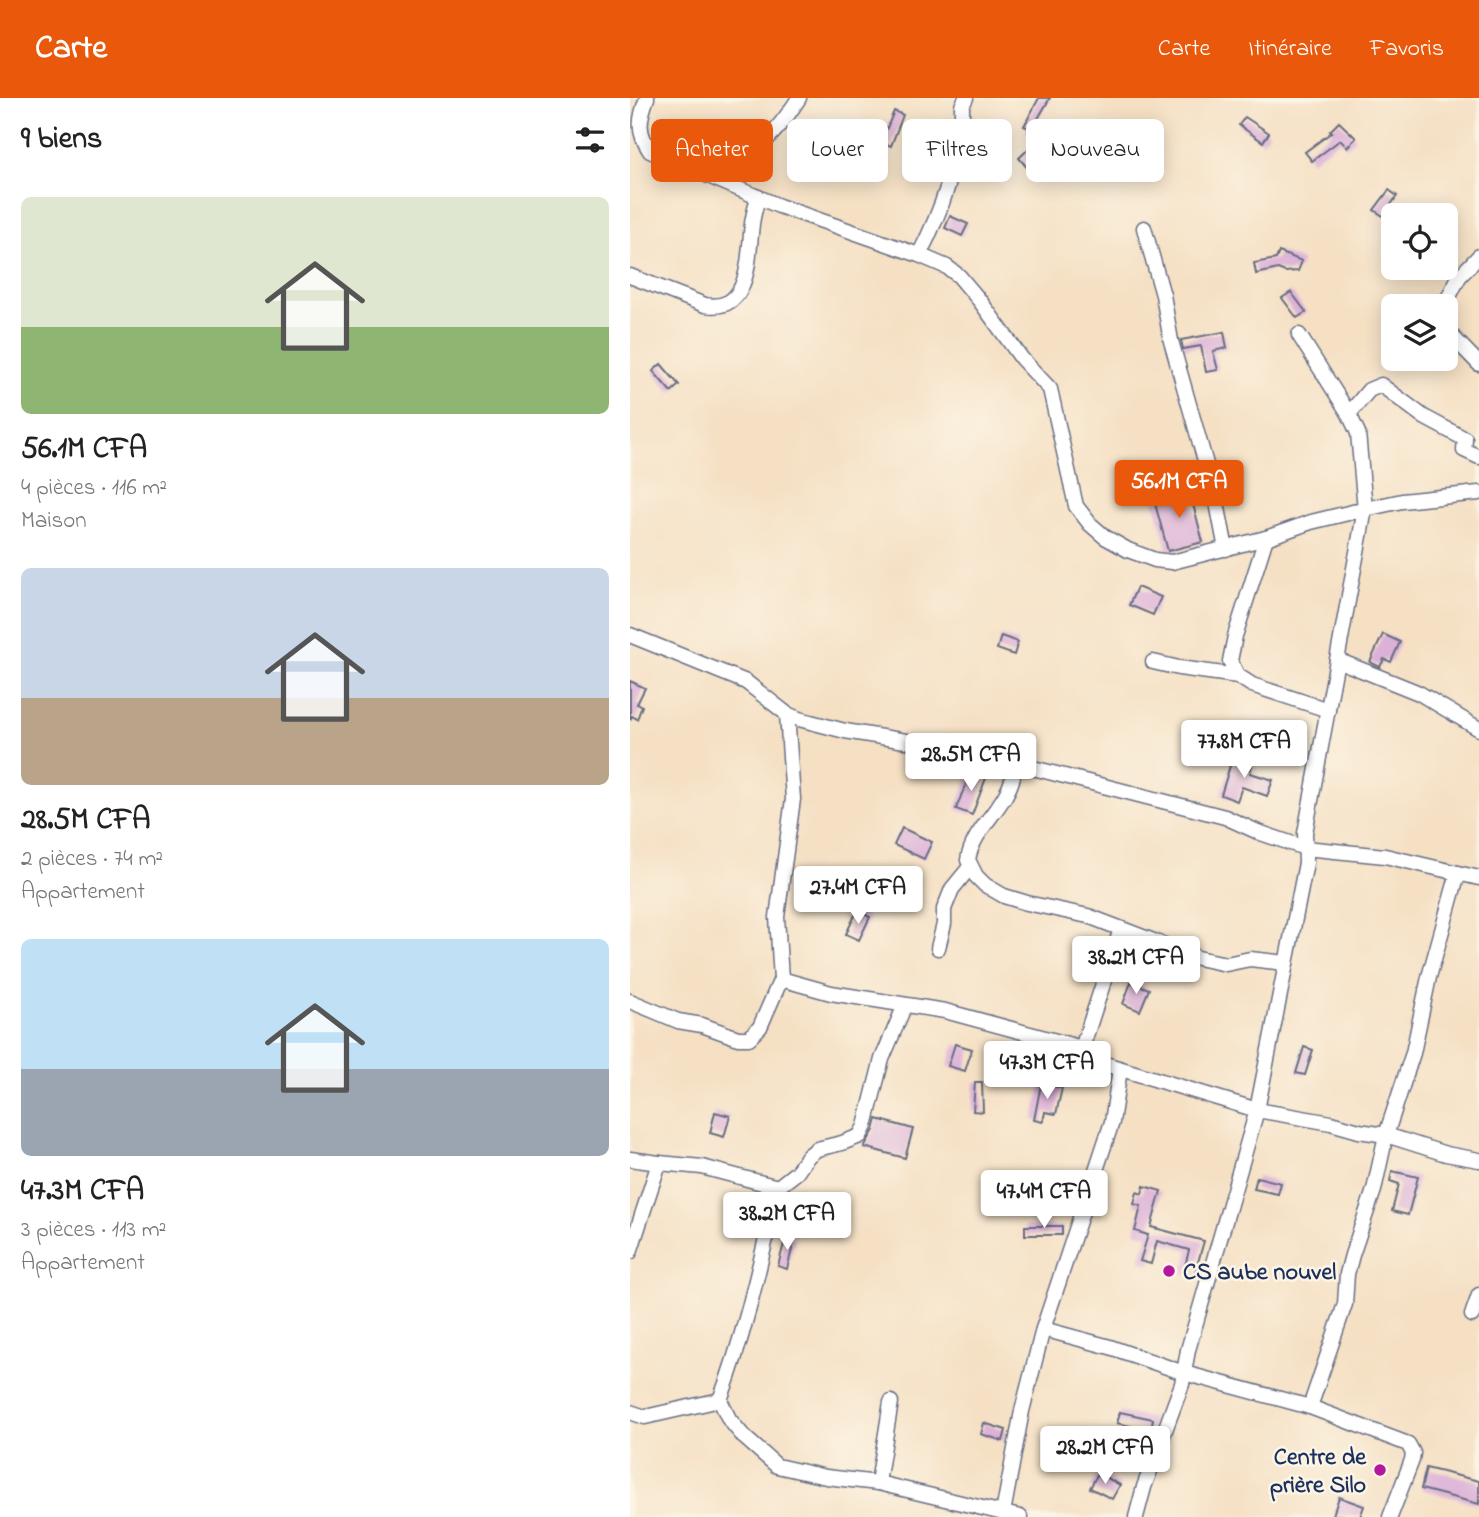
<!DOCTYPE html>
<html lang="fr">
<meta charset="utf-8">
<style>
:root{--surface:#fff;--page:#f2f2f2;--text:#222;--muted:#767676;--accent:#ea580c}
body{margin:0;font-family:"Indie Flower",sans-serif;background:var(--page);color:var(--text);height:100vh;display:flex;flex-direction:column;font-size:26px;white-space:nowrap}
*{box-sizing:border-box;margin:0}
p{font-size:23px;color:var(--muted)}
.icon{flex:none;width:38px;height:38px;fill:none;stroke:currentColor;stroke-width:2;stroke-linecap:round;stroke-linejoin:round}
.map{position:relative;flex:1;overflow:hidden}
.details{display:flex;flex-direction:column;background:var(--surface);width:630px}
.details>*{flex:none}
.top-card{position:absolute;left:21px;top:21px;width:665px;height:63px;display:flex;gap:14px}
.buttons{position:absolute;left:751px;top:105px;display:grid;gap:14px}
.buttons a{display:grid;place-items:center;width:77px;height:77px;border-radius:10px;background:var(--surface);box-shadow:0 4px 18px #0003;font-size:35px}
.price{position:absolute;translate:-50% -60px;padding:0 16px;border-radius:7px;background:#fff;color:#222;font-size:23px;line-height:46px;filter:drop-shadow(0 2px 4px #0008)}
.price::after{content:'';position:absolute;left:50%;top:42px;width:21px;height:16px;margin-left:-10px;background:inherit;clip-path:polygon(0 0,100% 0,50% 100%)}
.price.selected{background:var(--accent);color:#fff}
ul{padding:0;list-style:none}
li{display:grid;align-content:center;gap:14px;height:371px;padding:0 21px}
li span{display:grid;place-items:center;height:217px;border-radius:10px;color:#555}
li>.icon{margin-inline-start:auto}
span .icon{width:126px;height:126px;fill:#fffc;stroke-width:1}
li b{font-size:30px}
h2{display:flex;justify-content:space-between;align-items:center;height:84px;padding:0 21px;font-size:30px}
.pill{padding:0 24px;border-radius:10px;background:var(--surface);box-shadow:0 4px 18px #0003;font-size:24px;line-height:63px}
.pill.selected{background:var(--accent);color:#fff}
header{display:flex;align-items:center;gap:42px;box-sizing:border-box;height:98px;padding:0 35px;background:var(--accent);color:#fff}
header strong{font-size:33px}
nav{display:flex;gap:38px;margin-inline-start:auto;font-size:24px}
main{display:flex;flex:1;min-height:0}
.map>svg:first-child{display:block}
.building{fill:#dcb1d8}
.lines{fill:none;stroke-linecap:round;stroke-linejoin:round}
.minor-casing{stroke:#676d82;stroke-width:17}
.minor{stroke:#fff;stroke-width:14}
.poi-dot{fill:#b5179e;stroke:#fcf5e5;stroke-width:2.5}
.labels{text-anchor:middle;stroke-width:5;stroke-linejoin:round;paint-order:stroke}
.poi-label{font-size:24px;font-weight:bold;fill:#1b2f5e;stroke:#fcf5e5;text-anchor:start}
</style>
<header>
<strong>Carte</strong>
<nav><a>Carte</a><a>Itinéraire</a><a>Favoris</a></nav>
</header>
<main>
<section class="details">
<h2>9 biens<svg class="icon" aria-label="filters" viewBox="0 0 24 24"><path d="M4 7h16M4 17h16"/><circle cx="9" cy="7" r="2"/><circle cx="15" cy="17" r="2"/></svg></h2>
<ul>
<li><span style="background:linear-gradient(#dfe7d0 60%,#8fb573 0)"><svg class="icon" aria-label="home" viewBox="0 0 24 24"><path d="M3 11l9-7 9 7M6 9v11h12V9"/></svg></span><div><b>56.1M CFA</b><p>4 pièces · 116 m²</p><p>Maison</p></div></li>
<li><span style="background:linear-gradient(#c9d6e8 60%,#b9a48a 0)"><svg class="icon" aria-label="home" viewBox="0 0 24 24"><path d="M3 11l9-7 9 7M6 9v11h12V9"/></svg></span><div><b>28.5M CFA</b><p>2 pièces · 74 m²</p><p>Appartement</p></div></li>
<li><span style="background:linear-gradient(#bfe0f5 60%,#9aa5b1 0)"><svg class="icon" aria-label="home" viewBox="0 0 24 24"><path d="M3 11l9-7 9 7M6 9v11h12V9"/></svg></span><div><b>47.3M CFA</b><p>3 pièces · 113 m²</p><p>Appartement</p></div></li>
</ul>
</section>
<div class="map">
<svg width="849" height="1419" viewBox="0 0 849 1419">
<rect width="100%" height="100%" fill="#fcf5e5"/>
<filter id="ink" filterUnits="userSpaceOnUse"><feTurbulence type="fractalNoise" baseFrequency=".0143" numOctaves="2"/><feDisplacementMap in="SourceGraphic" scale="14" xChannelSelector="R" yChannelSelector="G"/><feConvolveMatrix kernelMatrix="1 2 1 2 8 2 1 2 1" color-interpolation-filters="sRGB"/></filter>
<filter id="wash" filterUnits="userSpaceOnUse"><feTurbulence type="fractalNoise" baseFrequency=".00686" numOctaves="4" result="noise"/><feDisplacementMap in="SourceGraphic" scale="28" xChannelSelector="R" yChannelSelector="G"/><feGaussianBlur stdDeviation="1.57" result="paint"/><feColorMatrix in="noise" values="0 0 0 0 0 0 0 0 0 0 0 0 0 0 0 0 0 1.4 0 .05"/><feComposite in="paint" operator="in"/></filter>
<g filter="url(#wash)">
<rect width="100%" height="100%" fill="#f5e0c4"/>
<g id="blocks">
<!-- building -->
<g class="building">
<polygon points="409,0 420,0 406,24 411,26 406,38 398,34 399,30 394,28"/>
<polygon points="264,13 273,17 261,48 251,44"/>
<polygon points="615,19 639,35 633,44 609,27"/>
<polygon points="709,24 726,40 717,49 710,42 682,63 675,54 702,34 700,33"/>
<polygon points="462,30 472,33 462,65 451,62"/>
<polygon points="413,37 430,54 405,79 389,60"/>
<polygon points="759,92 767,98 753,118 744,112"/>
<polygon points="320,118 338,126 332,138 315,130"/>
<polygon points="649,154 672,163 668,173 655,174 648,171 626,176 624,165 646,161"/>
<polygon points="661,194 676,214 667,220 652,200"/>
<polygon points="594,234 597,250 583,253 588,272 576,274 571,248 553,251 551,242"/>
<polygon points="31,266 49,287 41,294 23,273"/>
<polygon points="559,391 573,444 538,453 524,402"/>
<polygon points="507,489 531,499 523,517 499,507"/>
<polygon points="753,536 770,544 761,564 754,561 750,569 740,564"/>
<polygon points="371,538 388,544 384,557 367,551"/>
<polygon points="0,583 15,590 7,606 12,608 7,621 2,618 0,622"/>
<polygon points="603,658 623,663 620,675 643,682 637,698 612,689 607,703 591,697"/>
<polygon points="341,673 356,680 342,717 326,711"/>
<polygon points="272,730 302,744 294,761 264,747"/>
<polygon points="227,813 240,819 229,842 216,836"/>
<polygon points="501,884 519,891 510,913 493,906"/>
<polygon points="325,946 342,951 335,973 318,968"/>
<polygon points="674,949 683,952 675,977 666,975"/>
<polygon points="345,984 352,984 353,1014 343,1013"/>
<polygon points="411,986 432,990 426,1016 415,1014 413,1024 404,1022"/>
<polygon points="85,1014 100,1018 94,1039 80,1035"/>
<polygon points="247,1021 283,1031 275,1060 234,1049 244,1032"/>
<polygon points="762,1073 788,1079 778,1117 762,1113 769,1086 760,1083"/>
<polygon points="627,1079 651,1085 648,1096 624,1091"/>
<polygon points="514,1088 531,1093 521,1129 574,1143 564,1178 553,1176 559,1152 527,1143 521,1166 510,1163 518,1137 505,1133 511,1108 504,1106 507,1094 512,1096"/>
<rect x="395" y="1128" width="37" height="9"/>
<polygon points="156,1138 165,1140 157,1171 148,1168"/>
<polygon points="490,1314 523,1321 521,1333 487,1325"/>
<polygon points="354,1325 376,1332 373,1343 351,1336"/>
<polygon points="460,1336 491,1342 488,1361 457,1355"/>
<polygon points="796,1370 849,1383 849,1406 791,1391"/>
<polygon points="468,1375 490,1387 482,1401 460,1390"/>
<polygon points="709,1399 734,1408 730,1419 703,1417"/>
</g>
</g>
</g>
<g filter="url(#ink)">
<use href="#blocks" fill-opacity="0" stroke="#676d82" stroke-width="2"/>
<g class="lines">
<!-- minor casing -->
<g class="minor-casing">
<g id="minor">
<path d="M17 0C9 21 7 34 20 53L149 108 289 157 317 169 329 178 350 203 392 261 420 291 446 408 460 426 475 439 498 452 525 462 542 464 636 440 681 424 735 411 772 403 849 395"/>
<path d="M89 82C121 60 148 34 169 0"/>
<polyline points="514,130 533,197 541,243 587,405 596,451"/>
<path d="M289 157C314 108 325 72 332 18V8L336 0"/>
<path d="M0 178 75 207C121 215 118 158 122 126 123 117 126 108 128 99"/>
<polyline points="814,208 829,179 849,158"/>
<polyline points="816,227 820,236 849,266"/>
<polyline points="669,237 719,316"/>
<polyline points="636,440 605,538 600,563 608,578 622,587 698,612"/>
<path d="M0 537 116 584 157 616 169 621 215 633 373 659C379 664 384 670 383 678 377 708 343 730 338 762L346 778 355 787 374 798 397 805 458 818 568 860 596 866 620 861 656 865"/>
<polyline points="707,562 789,595 849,631"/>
<polyline points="523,564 549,570 608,578"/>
<polyline points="382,669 407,671 595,719 628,734 675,750 755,758 849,780"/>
<polyline points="308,850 314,826 314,811 322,791 340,769"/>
<polyline points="151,881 201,895 315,913 452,950 465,963 627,1012 701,1025 729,1033 756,1037 816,1056 849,1062"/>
<polyline points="0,903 48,923 72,927 108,940 119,940 130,929 151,881 147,819 163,701 157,616"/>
<polyline points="452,950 491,831"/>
<polyline points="0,1061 29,1065 0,1154"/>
<path d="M29 1065 72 1069 148 1089C131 1161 116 1233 90 1302L99 1321 114 1339 147 1368 196 1379 248 1385 390 1419"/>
<polyline points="148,1089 167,1074 178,1058 187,1051 212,1045 230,1038 235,1028 252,961 275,907"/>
<polyline points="842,1217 849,1197"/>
<polyline points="413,1231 480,1249 554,1275 680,1309 778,1346 783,1355 782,1362 760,1419"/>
<polyline points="680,1309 715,1206 717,1176 722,1157 744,1092 756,1037 783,955 799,879 828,775"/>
<polyline points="0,1314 15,1319 90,1302"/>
<polyline points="248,1385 261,1304"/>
<polyline points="373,1415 392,1313 413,1231 482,1024 490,971"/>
<polyline points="506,1419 514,1389 552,1286 558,1252 627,1012 676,765 675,735 735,411 728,335 719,316 739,292 751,287 794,319 835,341 834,352 849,359"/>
</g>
</g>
<!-- minor -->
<use href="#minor" class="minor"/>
</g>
</g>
<!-- markers -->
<g class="poi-dot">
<circle cx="539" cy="1173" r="7"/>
<circle cx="750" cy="1372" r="7"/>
</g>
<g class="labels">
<!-- poi labels -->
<g class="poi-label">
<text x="553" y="1181">CS aube nouvel</text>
<text x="736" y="1366" text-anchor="end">Centre de<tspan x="736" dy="28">prière Silo</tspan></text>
</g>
</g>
</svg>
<div class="buttons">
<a><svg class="icon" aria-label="locate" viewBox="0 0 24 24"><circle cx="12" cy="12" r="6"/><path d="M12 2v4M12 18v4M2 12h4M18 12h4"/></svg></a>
<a><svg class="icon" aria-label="layers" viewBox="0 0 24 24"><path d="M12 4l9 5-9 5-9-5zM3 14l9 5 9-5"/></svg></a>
</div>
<b class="price selected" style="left:549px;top:422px">56.1M CFA</b>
<b class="price" style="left:614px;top:682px">77.8M CFA</b>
<b class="price" style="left:341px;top:695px">28.5M CFA</b>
<b class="price" style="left:228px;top:828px">27.4M CFA</b>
<b class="price" style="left:506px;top:898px">38.2M CFA</b>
<b class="price" style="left:417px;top:1003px">47.3M CFA</b>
<b class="price" style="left:414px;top:1132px">47.4M CFA</b>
<b class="price" style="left:157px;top:1154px">38.2M CFA</b>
<b class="price" style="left:475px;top:1388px">28.2M CFA</b>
<div class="top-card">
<a class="pill selected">Acheter</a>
<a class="pill">Louer</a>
<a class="pill">Filtres</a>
<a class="pill">Nouveau</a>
</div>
</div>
</main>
